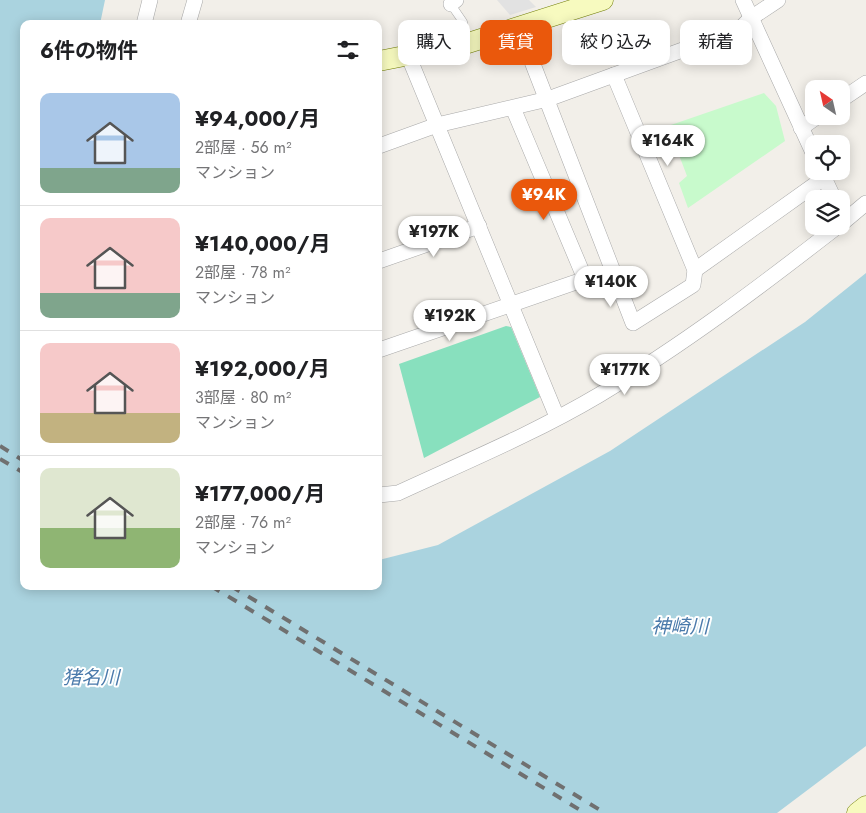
<!DOCTYPE html>
<html lang="ja">
<meta charset="utf-8">
<style>
:root{--surface:#fff;--page:#f6f6f6;--text:#202124;--muted:#757577;--line:#e0e0e0;--accent:#ea580c}
body{margin:0;font-family:Jost,"Noto Sans JP",sans-serif;background:var(--page);color:var(--text);height:100vh;display:flex;flex-direction:column;font-size:19px;white-space:nowrap}
*{box-sizing:border-box;margin:0}
p{font-size:16px;color:var(--muted)}
.icon{flex:none;width:28px;height:28px;fill:none;stroke:currentColor;stroke-width:2;stroke-linecap:round;stroke-linejoin:round}
.map{position:relative;flex:1;overflow:hidden}
.details{position:absolute;left:20px;top:20px;width:362px;height:570px;display:flex;flex-direction:column;background:var(--surface);border-radius:10px;box-shadow:0 2px 12px #0003}
.details>*{flex:none}
.guide{position:absolute;left:398px;top:20px;width:392px;height:45px;display:flex;gap:10px}
.needle{width:32px;rotate:326deg}
.fabs{position:absolute;left:805px;top:80px;display:grid;gap:10px}
.fabs a{display:grid;place-items:center;width:45px;height:45px;border-radius:10px;background:var(--surface);box-shadow:0 2px 12px #0003;font-size:25px}
.price{position:absolute;translate:-50% -42px;padding:0 11px;border-radius:18px;background:#fff;color:#222;font-size:16px;line-height:32px;filter:drop-shadow(0 1px 2px #0008)}
.price::after{content:'';position:absolute;left:50%;top:30px;width:15px;height:11px;margin-left:-8px;background:inherit;clip-path:polygon(0 0,100% 0,50% 100%)}
.price.on{background:var(--accent);color:#fff}
ul{padding:0;list-style:none}
li{display:flex;align-items:center;gap:15px;height:125px;padding:0 20px}
li+li{border-top:1px solid var(--line)}
li span{display:grid;place-items:center;flex:none;width:140px;height:100px;border-radius:10px;color:#555}
li>.icon{margin-inline-start:auto}
span .icon{width:60px;height:60px;fill:#fffc;stroke-width:1}
li b{font-size:21px}
h2{display:flex;justify-content:space-between;align-items:center;height:60px;padding:0 20px;font-size:21px}
.chip{padding:0 18px;border-radius:10px;background:var(--surface);box-shadow:0 2px 12px #0003;font-size:18px;line-height:45px}
.chip.on{background:var(--accent);color:#fff}
.map>svg:first-child{display:block}
.park{fill:#c8facc}
.pitch{fill:#88e0be}
.parking{fill:#e2e2e2}
.water{fill:#aad3df}
.lines{fill:none;stroke-linecap:round;stroke-linejoin:round}
.lane-casing{stroke:#a9a9a9;stroke-width:9}
.street-casing{stroke:#a9a9a9;stroke-width:16}
.secondary-casing{stroke:#707d05;stroke-width:21}
.lane{stroke:#fff;stroke-width:8}
.street{stroke:#fff;stroke-width:15}
.secondary{stroke:#f7fabf;stroke-width:20}
.rail{stroke:#707070;stroke-width:4;stroke-dasharray:10 10;stroke-linecap:butt}
.labels{text-anchor:middle;stroke-width:4;stroke-linejoin:round;paint-order:stroke}
.water-label{font-size:19px;font-style:italic;fill:#4a7aab;stroke:#fff}
</style>
<div class="map">
<svg width="866" height="813" viewBox="0 0 866 813">
<rect width="100%" height="100%" fill="#f2efe9"/>
<!-- park -->
<polygon class="park" points="764,93 776,106 785,141 688,208 679,183 687,176 668,126"/>
<!-- pitch -->
<polygon class="pitch" points="506,326 511,327 540,397 424,458 399,364"/>
<!-- parking -->
<polygon class="parking" points="497,0 529,0 536,7 510,15"/>
<!-- water -->
<polygon class="water" points="0,0 105,0 100,24 24,24 24,586 379,586 379,560 438,545 610,451 805,322 866,273 866,746 777,813 0,813"/>
<g class="lines">
<!-- lane casing -->
<g class="lane-casing">
<polyline id="lane" points="450,3 463,22 465,42"/>
</g>
<!-- street casing -->
<g class="street-casing">
<g id="street">
<polyline points="743,0 814,155"/>
<polyline points="451,4 456,0"/>
<polyline points="144,24 150,0"/>
<polyline points="188,24 195,0"/>
<polyline points="519,28 633,323 693,285 695,270 824,178"/>
<polyline points="408,55 557,417"/>
<polyline points="614,75 695,270"/>
<polyline points="841,100 866,83"/>
<polyline points="801,128 818,116"/>
<polyline points="379,146 437,125 548,99 740,29 751,18 778,0"/>
<polyline points="821,171 834,199"/>
<polyline points="841,224 866,203"/>
<polyline points="379,261 479,226"/>
<polyline points="379,350 585,279 513,108"/>
<path d="M379 495 398 493C465 462 535 433 599 395 683 345 761 286 838 226"/>
</g>
</g>
<!-- secondary casing -->
<g class="secondary-casing">
<g id="secondary">
<polyline points="379,61 465,44 603,0"/>
<polyline points="857,813 866,806"/>
</g>
</g>
<!-- lane -->
<use href="#lane" class="lane"/>
<!-- street -->
<use href="#street" class="street"/>
<!-- secondary -->
<use href="#secondary" class="secondary"/>
<!-- rail -->
<g class="rail">
<polyline points="0,446 24,461"/>
<polyline points="0,459 24,473"/>
<polyline points="211,586 585,813"/>
<polyline points="231,586 605,813"/>
</g>
</g>
<g class="labels">
<!-- water labels -->
<g class="water-label">
<text x="680" y="633">神崎川</text>
<text x="91" y="684">猪名川</text>
</g>
</g>
</svg>
<div class="fabs">
<a><svg class="needle" viewBox="-14 -14 28 28"><path d="M0-13l5 13h-10z" fill="#e53935"/><path d="M0 13l5-13h-10z" fill="#757577"/></svg></a>
<a><svg class="icon" aria-label="locate" viewBox="0 0 24 24"><circle cx="12" cy="12" r="6"/><path d="M12 2v4M12 18v4M2 12h4M18 12h4"/></svg></a>
<a><svg class="icon" aria-label="layers" viewBox="0 0 24 24"><path d="M12 4l9 5-9 5-9-5zM3 14l9 5 9-5"/></svg></a>
</div>
<b class="price" style="left:668px;top:167px">¥164K</b>
<b class="price on" style="left:544px;top:221px">¥94K</b>
<b class="price" style="left:434px;top:258px">¥197K</b>
<b class="price" style="left:611px;top:308px">¥140K</b>
<b class="price" style="left:450px;top:342px">¥192K</b>
<b class="price" style="left:625px;top:396px">¥177K</b>
<div class="guide">
<a class="chip">購入</a>
<a class="chip on">賃貸</a>
<a class="chip">絞り込み</a>
<a class="chip">新着</a>
</div>
<section class="details">
<h2>6件の物件<svg class="icon" aria-label="filters" viewBox="0 0 24 24"><path d="M4 7h16M4 17h16"/><circle cx="9" cy="7" r="2"/><circle cx="15" cy="17" r="2"/></svg></h2>
<ul>
<li><span style="background:linear-gradient(#a9c7e8 75%,#7fa58c 0)"><svg class="icon" aria-label="home" viewBox="0 0 24 24"><path d="M3 11l9-7 9 7M6 9v11h12V9"/></svg></span><div><b>¥94,000/月</b><p>2部屋 · 56 m²</p><p>マンション</p></div></li>
<li><span style="background:linear-gradient(#f6c9c9 75%,#7fa58c 0)"><svg class="icon" aria-label="home" viewBox="0 0 24 24"><path d="M3 11l9-7 9 7M6 9v11h12V9"/></svg></span><div><b>¥140,000/月</b><p>2部屋 · 78 m²</p><p>マンション</p></div></li>
<li><span style="background:linear-gradient(#f6c9c9 70%,#c2b280 0)"><svg class="icon" aria-label="home" viewBox="0 0 24 24"><path d="M3 11l9-7 9 7M6 9v11h12V9"/></svg></span><div><b>¥192,000/月</b><p>3部屋 · 80 m²</p><p>マンション</p></div></li>
<li><span style="background:linear-gradient(#dfe7d0 60%,#8fb573 0)"><svg class="icon" aria-label="home" viewBox="0 0 24 24"><path d="M3 11l9-7 9 7M6 9v11h12V9"/></svg></span><div><b>¥177,000/月</b><p>2部屋 · 76 m²</p><p>マンション</p></div></li>
</ul>
</section>
</div>
